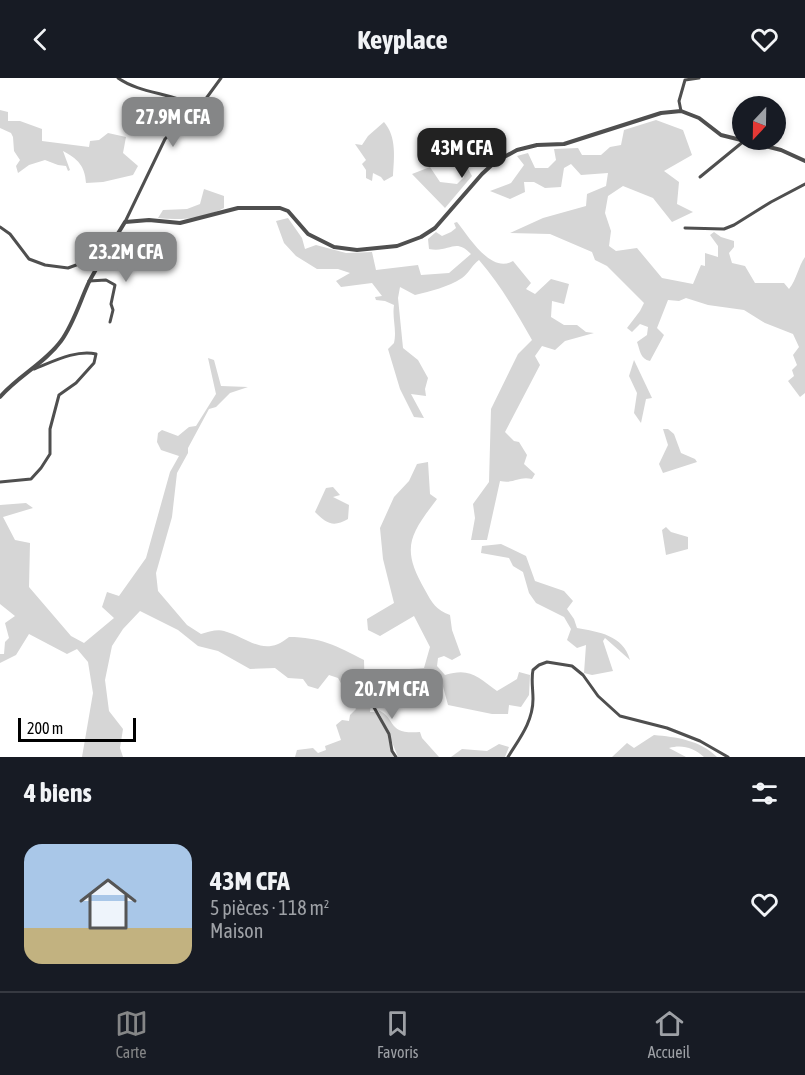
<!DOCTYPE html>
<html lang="fr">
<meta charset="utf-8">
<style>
:root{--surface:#171b24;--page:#20242c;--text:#f1f3f6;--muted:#9ea1a6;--line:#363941;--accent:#858687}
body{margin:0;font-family:"Asap Condensed",sans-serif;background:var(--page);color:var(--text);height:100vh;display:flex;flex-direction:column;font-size:22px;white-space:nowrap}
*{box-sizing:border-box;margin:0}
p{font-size:20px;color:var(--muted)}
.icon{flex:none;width:33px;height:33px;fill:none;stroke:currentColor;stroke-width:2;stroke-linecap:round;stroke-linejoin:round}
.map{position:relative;height:679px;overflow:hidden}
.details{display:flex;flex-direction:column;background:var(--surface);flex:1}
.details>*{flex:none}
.needle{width:39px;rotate:202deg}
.controls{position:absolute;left:732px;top:18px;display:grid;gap:12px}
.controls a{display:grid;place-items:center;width:54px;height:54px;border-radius:50%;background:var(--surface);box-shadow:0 3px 9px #0003;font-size:30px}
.scale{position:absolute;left:18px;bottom:15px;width:118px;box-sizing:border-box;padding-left:6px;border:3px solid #000;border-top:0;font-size:16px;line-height:21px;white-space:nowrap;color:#000;-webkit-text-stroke:4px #fff;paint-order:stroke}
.price{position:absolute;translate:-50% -51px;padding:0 14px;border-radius:12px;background:var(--accent);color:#fff;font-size:20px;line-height:39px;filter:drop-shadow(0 2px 3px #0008)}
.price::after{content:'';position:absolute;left:50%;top:36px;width:18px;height:14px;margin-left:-9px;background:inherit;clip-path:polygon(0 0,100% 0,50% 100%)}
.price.current{background:#222;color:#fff}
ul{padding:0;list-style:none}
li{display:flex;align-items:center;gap:18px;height:150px;padding:0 24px}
li span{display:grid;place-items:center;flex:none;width:168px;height:120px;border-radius:18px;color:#555}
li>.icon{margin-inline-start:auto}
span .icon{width:72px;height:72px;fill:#fffc;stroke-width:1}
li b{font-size:26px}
h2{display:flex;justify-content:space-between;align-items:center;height:72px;padding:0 24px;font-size:26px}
header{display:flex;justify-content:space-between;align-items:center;height:78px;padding:0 24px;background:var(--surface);font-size:27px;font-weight:700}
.tab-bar{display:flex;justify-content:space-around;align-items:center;height:84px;border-top:2px solid var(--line);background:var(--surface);font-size:16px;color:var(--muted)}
.tab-bar a{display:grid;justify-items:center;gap:3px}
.tab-bar .current{color:var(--accent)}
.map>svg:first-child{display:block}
.green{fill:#d6d6d6}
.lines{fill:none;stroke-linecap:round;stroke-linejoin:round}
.minor{stroke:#4f4f4f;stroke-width:3}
.tertiary{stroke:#4f4f4f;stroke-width:4}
</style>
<header><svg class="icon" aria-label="back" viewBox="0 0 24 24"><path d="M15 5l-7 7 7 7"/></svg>Keyplace<svg class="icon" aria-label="heart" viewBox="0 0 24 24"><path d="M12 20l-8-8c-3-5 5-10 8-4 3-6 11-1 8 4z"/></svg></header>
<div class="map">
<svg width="805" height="679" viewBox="0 0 805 679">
<rect width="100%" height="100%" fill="#fff"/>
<!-- green -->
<g class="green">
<path d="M0 32 8 34V43H20L42 51V63L89 69 90 63 99 62 108 55 126 59 123 75 138 88 133 97 103 104 86 105C85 88 78 81 63 73L70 92 68 93 66 88 58 87 45 82 29 87 18 95 16 88 20 82 14 73 13 59 11 55 0 50Z"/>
<path d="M656 42 683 52 692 77 664 93 679 104 677 126 693 134 672 144 653 120 623 108 608 118 605 135 611 153 609 168 616 173 637 170 662 200 693 206 701 187 705 188V175L718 179V168L710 157 714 154 721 159 734 163V169L729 175 732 185 745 188 755 205H784L789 211C797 201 798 189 805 179V315L800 319 788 303 794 298 792 292 797 287 793 277 799 269 793 256 765 245 744 232 708 227 686 220 679 223 668 222 657 250 664 257 650 283C640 281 640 272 637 264L647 257 648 249 640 246 632 254 627 250 640 233 644 225 607 188 595 182 592 174 550 156 510 155 543 140 586 128 587 116 606 108 608 95 581 97 571 86 564 90 561 109 545 110 534 104H524L525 114 510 121 490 113 511 105 524 87 517 78 528 75 535 90H548L556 82 554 71 578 70 582 77H601L610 69 621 67 624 52Z"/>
<path d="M384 44C397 59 394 80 393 98L384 103 381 99 373 95 372 103 366 100V92L362 86 366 82 355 66 362 67 368 58Z"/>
<polygon points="462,80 472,98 445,130 412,96 430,89 440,104 457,106 464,99 456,82"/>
<path d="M204 111 224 118V130C204 140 181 143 158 140L163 132 187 131 200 126Z"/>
<path d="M288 140 302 160 305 171 316 167 346 175 372 174 376 192 418 187 421 197 449 195 471 176C455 159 450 175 429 171L428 161 436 154 442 158 451 154 456 150 454 145 457 144C469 159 491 196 513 183L531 205 526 211 535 216 551 201 569 206 564 226 552 223 551 239 564 247H577L586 254 594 255 565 263 555 272 542 268 535 278 540 287 505 354 514 363 519 364 527 377 524 386 535 396 532 401C518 398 515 406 500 403L487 462H471L475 440 473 426 489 404 491 331 518 276 532 262C516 234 500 206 479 182 472 187 469 195 462 200 448 209 431 213 415 217L400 209 398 220 403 270 418 282 428 300 425 311 426 318 411 316 424 340 414 339 400 311 388 271 394 265C397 251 392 241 394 227L385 223 376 222 375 219 382 218 372 205 341 209 336 203 350 195 338 191H317L296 178 284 165 276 143Z"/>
<path d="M208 280 214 282 221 308 248 309 230 315 216 329 209 331 188 370V375L177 395 172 439 156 495 158 513 187 547 201 556C208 554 217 551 224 553 249 560 264 580 289 559 320 559 337 568 364 582L365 621 371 626 370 634H375L388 656 389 664 395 679H295L297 672 313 670 318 675 326 672 325 668 341 662 336 647 342 642 349 643 350 637 356 631 338 600 329 597 318 611 308 608 303 601 288 600 275 590 250 591 218 573 198 568 178 552 140 533 123 551 112 568 105 602 109 633 123 651 120 670 123 679H82L93 615 88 584 77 571 67 576 29 556 16 577 0 585V576H4L5 564 9 560 5 545 15 538 0 526V427L26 425 33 430 3 439 15 462 30 465 29 509 71 558 84 565 114 540 102 529 107 514 119 518 146 480 170 394 179 378 161 372 157 364 158 355 162 352 178 358 189 349 196 348 216 316Z"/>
<polygon points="634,282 652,320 646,321 641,345 634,335 637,315 629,298"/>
<polygon points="663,351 668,351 674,356 681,375 695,381 697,384 663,395 659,386 668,367"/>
<path d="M428 384 430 416 437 421C409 458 401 470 425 512 432 525 436 532 450 537L452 552 461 577 452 582 444 578 438 580 437 588 445 597C470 589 478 599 497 613L517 601 519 594 530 597 529 617 521 629 509 627 508 636H492L448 627 442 605 428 608 404 599 409 591 424 590 430 569 414 538 380 558 368 552 367 541 394 525 383 481 380 450 394 419 409 403 417 386Z"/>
<path d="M333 409 340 417 333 419 349 427 348 441C333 450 326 445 315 434L326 410Z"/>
<polygon points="666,449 671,454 688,459 688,471 666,477 662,452"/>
<path d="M501 466 526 478 535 503 564 513 573 523 567 531 574 541 577 550C599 554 623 557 630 582L605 560 603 563 613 593 592 597 584 595 586 567 577 570 567 562 571 551 564 539 536 525 529 515 523 494 513 488 509 480 481 475 482 468Z"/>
<path d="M378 632C397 640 386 657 420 654L422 660 439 679H398C392 664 385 647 378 632Z"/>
<path d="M654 657C676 659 700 662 717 679H704C694 670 682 666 669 670L686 679H612L627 665 634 670Z"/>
<polygon points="499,666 509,669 505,679 451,679 462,671 487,673"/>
</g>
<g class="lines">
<!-- minor -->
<g class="minor">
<path d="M118 0C142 17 175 14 199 31"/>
<polyline points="681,33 679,23 685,2 699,0"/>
<polyline points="700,99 744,63"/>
<polyline points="125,144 165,61 179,47 194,37 221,0"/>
<polyline points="0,149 10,156 29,181 45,187 68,190 106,176"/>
<polyline points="685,150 724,151 734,147 771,124 805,106"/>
<polyline points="89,203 106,202 115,207 111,226 113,232 110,244"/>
<path d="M0 404 31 401 41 390 50 376V351L59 317 76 305 94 285 96 276C77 271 52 284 34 291"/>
<polyline points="367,617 389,656 392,673 396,679"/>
<path d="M508 679C519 661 533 644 533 621 533 611 531 601 533 592L539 587 547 584 572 588 583 597 598 618 620 638 667 650 700 663 728 679"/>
</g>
<!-- tertiary -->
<path class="tertiary" d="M0 319C18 298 45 285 61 263 74 245 80 223 89 204 100 183 113 164 125 144L149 142 180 145 238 130H280L288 133 308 156 334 169 357 172 397 168 421 159 435 150 482 96 495 84 517 72 537 67 564 66 661 35 681 33 699 40 721 57 781 72 805 83"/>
</g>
</svg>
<div class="controls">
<a><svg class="needle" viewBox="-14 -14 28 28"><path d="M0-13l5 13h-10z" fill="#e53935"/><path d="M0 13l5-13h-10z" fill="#9ea1a6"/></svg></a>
</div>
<div class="scale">200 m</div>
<b class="price" style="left:173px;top:70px">27.9M CFA</b>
<b class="price current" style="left:462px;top:101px">43M CFA</b>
<b class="price" style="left:126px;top:205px">23.2M CFA</b>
<b class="price" style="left:392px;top:642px">20.7M CFA</b>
</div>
<section class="details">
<h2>4 biens<svg class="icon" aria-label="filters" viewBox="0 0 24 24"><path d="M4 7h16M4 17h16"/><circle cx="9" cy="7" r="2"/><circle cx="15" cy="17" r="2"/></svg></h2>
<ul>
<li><span style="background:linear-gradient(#a9c7e8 70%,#c2b280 0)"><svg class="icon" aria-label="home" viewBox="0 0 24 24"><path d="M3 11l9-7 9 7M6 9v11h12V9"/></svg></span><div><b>43M CFA</b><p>5 pièces · 118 m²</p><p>Maison</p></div><svg class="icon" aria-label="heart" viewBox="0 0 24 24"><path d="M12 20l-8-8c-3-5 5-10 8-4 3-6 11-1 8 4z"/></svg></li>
</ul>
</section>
<nav class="tab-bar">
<a class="current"><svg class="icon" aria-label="map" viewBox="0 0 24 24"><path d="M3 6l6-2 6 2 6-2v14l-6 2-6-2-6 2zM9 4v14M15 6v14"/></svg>Carte</a>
<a><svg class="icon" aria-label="saved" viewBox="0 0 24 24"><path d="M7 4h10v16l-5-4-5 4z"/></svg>Favoris</a>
<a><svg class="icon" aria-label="home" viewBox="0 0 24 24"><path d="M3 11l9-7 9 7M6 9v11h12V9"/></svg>Accueil</a>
</nav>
